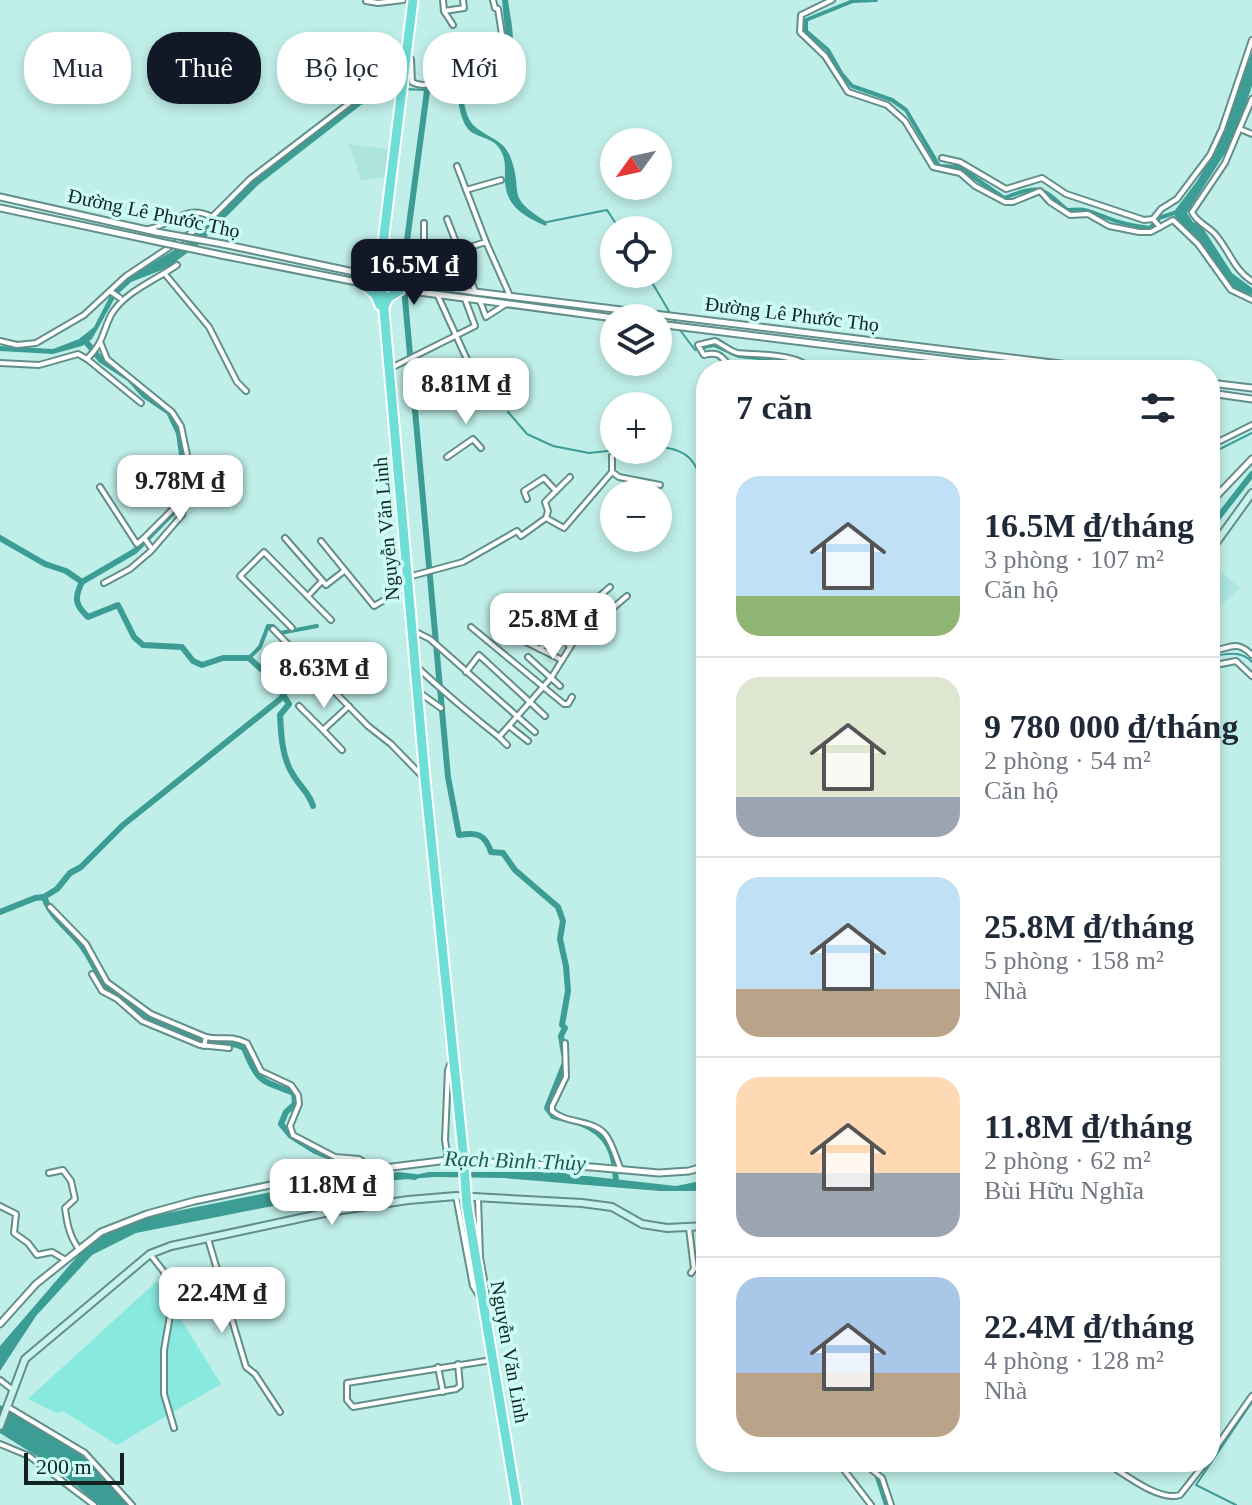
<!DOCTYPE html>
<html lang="vi">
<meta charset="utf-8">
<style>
:root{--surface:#fff;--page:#f6f6f7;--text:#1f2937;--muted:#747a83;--line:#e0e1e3;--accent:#111827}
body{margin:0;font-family:"Times New Roman",serif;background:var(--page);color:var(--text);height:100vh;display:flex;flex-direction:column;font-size:30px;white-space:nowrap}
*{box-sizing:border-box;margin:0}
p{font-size:26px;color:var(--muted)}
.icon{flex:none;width:44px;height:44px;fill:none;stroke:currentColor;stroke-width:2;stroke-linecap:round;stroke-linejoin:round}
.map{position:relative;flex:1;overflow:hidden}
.side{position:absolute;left:696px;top:360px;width:524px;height:1112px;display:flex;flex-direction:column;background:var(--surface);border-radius:32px;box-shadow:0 4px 12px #0003}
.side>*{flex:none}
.guide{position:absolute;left:24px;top:32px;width:552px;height:72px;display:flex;gap:16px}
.needle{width:52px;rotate:237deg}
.tools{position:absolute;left:600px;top:128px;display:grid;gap:16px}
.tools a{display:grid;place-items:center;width:72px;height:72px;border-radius:50%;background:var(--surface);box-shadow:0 4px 12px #0003;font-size:40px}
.scale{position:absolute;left:24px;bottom:20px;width:100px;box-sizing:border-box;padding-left:8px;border:4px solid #112321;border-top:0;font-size:22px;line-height:28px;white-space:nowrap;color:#112321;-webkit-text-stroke:6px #cdfcf6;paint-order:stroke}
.price{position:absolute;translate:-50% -68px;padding:0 18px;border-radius:16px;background:#fff;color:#222;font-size:26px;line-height:52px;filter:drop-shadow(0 2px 4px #0008)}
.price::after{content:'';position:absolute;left:50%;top:48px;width:24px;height:18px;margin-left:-12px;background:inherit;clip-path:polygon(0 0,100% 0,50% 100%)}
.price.on{background:var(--accent);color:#fff}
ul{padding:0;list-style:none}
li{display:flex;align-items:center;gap:24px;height:200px;padding:0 40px}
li+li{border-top:2px solid var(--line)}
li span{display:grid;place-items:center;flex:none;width:224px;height:160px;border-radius:24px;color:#555}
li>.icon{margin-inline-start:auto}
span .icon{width:96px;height:96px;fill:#fffc;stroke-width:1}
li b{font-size:34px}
h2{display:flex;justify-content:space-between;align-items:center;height:96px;padding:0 40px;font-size:34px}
.pill{padding:0 28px;border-radius:32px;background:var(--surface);box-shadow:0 4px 12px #0003;font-size:28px;line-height:72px}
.pill.on{background:var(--accent);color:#fff}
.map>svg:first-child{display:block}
.built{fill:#ade5de}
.green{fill:#88e9df}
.water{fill:#3c9d94}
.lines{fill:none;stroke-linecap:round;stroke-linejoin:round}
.stream{stroke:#3c9d94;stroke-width:2}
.canal{stroke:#3c9d94;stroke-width:4}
.river{stroke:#3c9d94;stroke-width:6}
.minor-casing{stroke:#638f8a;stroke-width:8}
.tertiary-casing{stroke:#638f8a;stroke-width:9}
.secondary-casing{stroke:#638f8a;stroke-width:10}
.trunk-casing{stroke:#fff;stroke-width:13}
.minor{stroke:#fff;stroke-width:4}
.tertiary{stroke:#fff;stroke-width:5}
.secondary{stroke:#c9f3ef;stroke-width:6}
.trunk{stroke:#6edfd6;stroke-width:9}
.tertiary-bridge-casing{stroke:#638f8a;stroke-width:9;stroke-linecap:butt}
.trunk-bridge-casing{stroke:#fff;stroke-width:13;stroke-linecap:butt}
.tertiary-bridge{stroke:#fff;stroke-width:5}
.trunk-bridge{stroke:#6edfd6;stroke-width:9}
.labels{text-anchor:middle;stroke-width:7;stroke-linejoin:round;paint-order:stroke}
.street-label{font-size:20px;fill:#112321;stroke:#cdfcf6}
.water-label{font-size:22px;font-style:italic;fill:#225853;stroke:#cdfcf6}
</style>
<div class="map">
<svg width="1252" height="1505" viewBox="0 0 1252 1505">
<rect width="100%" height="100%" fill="#c0efe9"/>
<!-- built -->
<g class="built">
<polygon points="349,144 392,150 387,177 361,180"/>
<polygon points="1213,566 1240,588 1210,615 1210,569"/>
</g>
<!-- green -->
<polygon class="green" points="157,1281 221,1384 117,1445 63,1411 57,1413 28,1399"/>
<!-- water -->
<g class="water">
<path d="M502 0H508C510 18 522 60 499 66 488 69 478 69 467 72L460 82C463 94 464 109 469 119 478 136 502 136 510 156 525 194 503 195 547 222L546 226C528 218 510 209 506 189 503 175 508 164 501 151 494 137 480 139 470 131 459 121 458 96 455 82L427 91 400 90 361 105 258 185 198 245 167 268 131 282 116 296 92 339 82 346 53 354 0 351V346L53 349 79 339 94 327 113 290 129 277 184 244 254 179 358 101 396 87 421 89 455 79 460 67 498 60 507 51Z"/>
<polygon points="1252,52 1252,86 1234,139 1187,213 1193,222 1201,225 1232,273 1252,288 1252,295 1235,291 1197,239 1185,231 1173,213 1197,181 1220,142"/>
<polygon points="429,1172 563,1172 572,1176 587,1176 676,1186 706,1180 706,1191 660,1191 503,1178 434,1177 384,1181 328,1195 136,1233 92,1255 36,1316 0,1371 0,1346 93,1238 152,1216 286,1189 405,1177"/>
<polygon points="0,1405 82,1455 129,1505 99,1505 54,1467 0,1433"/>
</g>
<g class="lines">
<!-- stream -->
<g class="stream">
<polyline points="547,222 607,210 620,230"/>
<polyline points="647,274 680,330 695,350 714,346 739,357 779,361 801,370"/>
<polyline points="508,412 527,434 553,446 589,453 617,450"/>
<path d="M658 447C695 449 698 468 706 499"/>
<polyline points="1210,454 1252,433"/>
<path d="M1210 656C1226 655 1240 649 1252 662"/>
<polyline points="1236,1505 1196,1485 1252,1402"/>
</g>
<!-- canal -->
<g class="canal">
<path d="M876 0 853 1 806 20V31L828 50 841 73 852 86 892 100 906 110 939 166 959 167 1004 198C1039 185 1040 185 1067 210 1089 208 1086 211 1105 217 1119 223 1135 226 1150 228L1159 218 1177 212"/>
<polyline points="249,658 260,647 268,626 273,626 280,633 317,626"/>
<polyline points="857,1462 869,1469"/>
<polyline points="876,1474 886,1505"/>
</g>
<!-- river -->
<g class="river">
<path d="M427 91 404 263 405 299 448 777 459 835C477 832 485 834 491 852L503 853 515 870 558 907 563 921 560 939 566 966 568 991 562 1025 565 1028 561 1036 564 1054"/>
<polyline points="1210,528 1252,474"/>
<polyline points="0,538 45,564 66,571 82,582 135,551 180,505 184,469 179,433 169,412 144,395 130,379 101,360 87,343"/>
<path d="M284 696 289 704 280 715C281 734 282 757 292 773 299 786 309 792 313 806"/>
<path d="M44 897 57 889 70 873 81 867 123 825 284 696 271 678 249 658H223L202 665 193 661 182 647 143 645 134 637 118 605 88 617C75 605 74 598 82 582"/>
<path d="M0 912 35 898 44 897C51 918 68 928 81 945 92 959 98 978 111 991 135 1014 166 1028 196 1039 212 1044 229 1040 244 1048 258 1083 260 1080 294 1093L295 1104 286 1112 281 1124 291 1136 315 1151 340 1161 360 1160 368 1169 370 1181"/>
<polyline points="561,1118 553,1116 547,1108 564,1065"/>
<path d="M580 1123C609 1134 615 1153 616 1182"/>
<polyline points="375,1180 398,1175 415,1177"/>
</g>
<!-- minor casing -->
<g class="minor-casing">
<g id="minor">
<polyline points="443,0 444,11 464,8 463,0"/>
<polyline points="832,0 801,15 800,32 825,56 848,92 887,105 905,121 933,167 960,173 975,186 1005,202 1013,202 1040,191 1050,202 1070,215 1088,214 1109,226 1139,232 1151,232 1173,220 1198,244 1231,290 1252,300"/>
<polyline points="366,1 378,3 403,0"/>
<polyline points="444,11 453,25"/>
<path d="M407 57 411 59 412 82C433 94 452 67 469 60 478 55 490 55 500 52L503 41 498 9 495 8 493 0"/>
<polyline points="456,70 463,81"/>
<path d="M1252 99 1225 163 1192 212C1196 222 1208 226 1215 234 1229 250 1234 270 1252 281"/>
<polyline points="1240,129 1252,134"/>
<polyline points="942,158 960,162 1006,189 1042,178 1066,194 1144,220 1153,219 1160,227"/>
<polyline points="457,166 486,242"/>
<polyline points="466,190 501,180"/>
<polyline points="447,219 475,291"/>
<polyline points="1153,219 1161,209 1177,199 1210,155 1222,129 1252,40"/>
<polyline points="424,223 424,256 435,286"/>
<path d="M148 229C173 225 186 203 212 217"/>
<polyline points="446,255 460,290"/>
<polyline points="389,267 409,266 486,242 510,296"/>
<polyline points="165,274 209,327 237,382 246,391"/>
<polyline points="110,291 120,298"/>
<polyline points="438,296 475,377"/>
<polyline points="480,301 486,317 506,304"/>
<polyline points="0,341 17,345 36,343 84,315 126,276 206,223 250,179 356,98 375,89 398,84 399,76"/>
<polyline points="101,344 107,359 172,412 181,426 191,474 182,515 151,551 130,569 104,583"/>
<polyline points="87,359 141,403"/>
<path d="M0 363 39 365 78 354 87 359C105 340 101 335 111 315 124 292 156 280 177 265"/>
<polyline points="391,368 475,326 465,299"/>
<path d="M790 370 778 365H729C721 356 718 351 704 355L698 345 715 341C722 344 731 352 738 353 758 355 798 353 812 370"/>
<polyline points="1210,446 1252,425"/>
<polyline points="447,457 473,439 481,448"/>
<polyline points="612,472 612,456"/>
<polyline points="100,487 137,544 144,538 152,549"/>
<polyline points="527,499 524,491 544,478 556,491"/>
<polyline points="546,518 548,511 545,502 570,477"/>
<polyline points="144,538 172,510 178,486"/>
<polyline points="285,538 326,585 344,571"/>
<polyline points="321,541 374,606 407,587"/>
<polyline points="408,577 463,562 517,531 521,536 546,518 564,528 612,472 619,477 660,485"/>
<polyline points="308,596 322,581"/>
<polyline points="471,627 564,704 568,704 572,697"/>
<polyline points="292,628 240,576 264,552 331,620"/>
<polyline points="273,629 368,726 391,744 423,777"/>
<polyline points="414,631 430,639 535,732"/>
<polyline points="508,633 562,660"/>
<polyline points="570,647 559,632 610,587"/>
<polyline points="540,649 559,632 554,626"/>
<path d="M1210 651C1229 650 1235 638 1252 655"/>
<polyline points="528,657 560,686"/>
<polyline points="1210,666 1236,661 1252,676"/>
<path d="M418 668C444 692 471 715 499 737L551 678 574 641 627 596"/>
<polyline points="466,672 479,655 545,716"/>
<polyline points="420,693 441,708"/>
<polyline points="299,706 323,730 349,706"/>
<polyline points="509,726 528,741"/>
<polyline points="323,730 342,750"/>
<polyline points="499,737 507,745"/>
<polyline points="50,907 86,944 107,982 151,1014 206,1037"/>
<polyline points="92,974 102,991 117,999 142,1021 200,1045 229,1048"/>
<path d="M565 1043 566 1077 552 1106V1111C566 1124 592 1119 605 1134 613 1144 616 1159 621 1170"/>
<path d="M204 1046 206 1037C222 1041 228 1034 247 1043L261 1071 291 1085 298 1095 299 1104 290 1126 293 1135 335 1157 359 1159 373 1168"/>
<polyline points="448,1160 445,1140 448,1070 452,1060"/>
<path d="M49 1173 63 1170 71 1181 75 1199 65 1208C67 1223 69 1235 78 1248"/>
<polyline points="456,1196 473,1286 481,1299 486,1291 480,1258 478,1198"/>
<polyline points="0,1206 16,1214 14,1233 28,1243 37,1255 52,1252 64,1259"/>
<polyline points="689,1228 694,1269 691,1273"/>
<polyline points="208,1239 246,1367 255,1374 280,1412"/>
<polyline points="150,1254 164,1272 172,1304 164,1350 164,1394 174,1428"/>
<polyline points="458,1364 460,1386 456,1389 353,1407 347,1400 347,1383 492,1360"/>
<polyline points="438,1367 443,1392"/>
<polyline points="0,1380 13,1390"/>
<polyline points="8,1407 85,1453 132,1505"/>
<polyline points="0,1444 29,1456 94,1505"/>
<polyline points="1210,1456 1252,1396"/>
<polyline points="838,1462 871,1505"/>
<polyline points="862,1462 882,1478 891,1505"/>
<path d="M1105 1462C1123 1473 1159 1502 1180 1495L1206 1462"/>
</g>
</g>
<!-- tertiary casing -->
<g class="tertiary-casing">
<g id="tertiary">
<polyline points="0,197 156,232"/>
<polyline points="0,208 155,241"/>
<polyline points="223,244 382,278 475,292 1110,370"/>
<polyline points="221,255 382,287 614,318"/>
<polyline points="658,324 1030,370"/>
<polyline points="1210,383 1252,388"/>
<polyline points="1210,393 1252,399"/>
<polyline points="1210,503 1252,459"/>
<polyline points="0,1324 36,1284 101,1232 147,1214 194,1201 304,1178 448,1160 592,1167 659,1173 689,1171 706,1166"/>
</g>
</g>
<!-- secondary casing -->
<g class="secondary-casing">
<g id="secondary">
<polyline points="1210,551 1252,493"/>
<polyline points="0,1426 25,1359 150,1254 171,1246 329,1212 408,1200 456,1196 582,1203 612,1207 642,1224 667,1228 706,1226"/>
</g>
</g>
<!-- trunk casing -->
<g class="trunk-casing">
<g id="trunk">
<polyline points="413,0 384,235 382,287 425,779 463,1151"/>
<polyline points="384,262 387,271 399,280"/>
<polyline points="361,273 373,269 382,257"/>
<polyline points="362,283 375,294 380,305"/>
<polyline points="384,307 388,298 400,290"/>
<polyline points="467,1206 517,1505"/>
</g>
</g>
<!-- minor -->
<use href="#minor" class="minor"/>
<!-- tertiary -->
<use href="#tertiary" class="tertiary"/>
<!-- secondary -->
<use href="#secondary" class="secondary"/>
<!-- trunk -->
<use href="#trunk" class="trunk"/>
<!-- tertiary-bridge casing -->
<g class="tertiary-bridge-casing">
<g id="tertiary-bridge">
<polyline points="156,232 223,244"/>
<polyline points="155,241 221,255"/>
</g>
</g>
<!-- trunk-bridge casing -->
<g class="trunk-bridge-casing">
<polyline id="trunk-bridge" points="463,1151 467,1206"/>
</g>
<!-- tertiary-bridge -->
<use href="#tertiary-bridge" class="tertiary-bridge"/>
<!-- trunk-bridge -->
<use href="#trunk-bridge" class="trunk-bridge"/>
</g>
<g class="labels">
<!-- street labels -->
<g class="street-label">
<text transform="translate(154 213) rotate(12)" y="7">Đường Lê Phước Thọ</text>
<text transform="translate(792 314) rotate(7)" y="7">Đường Lê Phước Thọ</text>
<text transform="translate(386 529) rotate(-95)" y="7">Nguyễn Văn Linh</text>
<text transform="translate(510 1352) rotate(80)" y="7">Nguyễn Văn Linh</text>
</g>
<!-- water labels -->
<g class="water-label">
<text transform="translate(515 1160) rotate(2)" y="8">Rạch Bình Thủy</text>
</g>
</g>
</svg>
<div class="tools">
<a><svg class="needle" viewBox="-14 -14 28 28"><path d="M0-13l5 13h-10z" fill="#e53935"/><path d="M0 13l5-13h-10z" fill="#747a83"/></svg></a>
<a><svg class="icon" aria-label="locate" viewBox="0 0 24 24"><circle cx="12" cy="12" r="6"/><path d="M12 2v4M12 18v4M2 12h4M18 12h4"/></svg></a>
<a><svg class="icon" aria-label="layers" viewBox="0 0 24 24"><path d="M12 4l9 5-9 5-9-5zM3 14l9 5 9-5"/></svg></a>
<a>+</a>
<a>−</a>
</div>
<div class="scale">200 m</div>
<b class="price on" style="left:414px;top:307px">16.5M ₫</b>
<b class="price" style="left:466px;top:426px">8.81M ₫</b>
<b class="price" style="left:180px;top:523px">9.78M ₫</b>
<b class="price" style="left:553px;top:661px">25.8M ₫</b>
<b class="price" style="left:324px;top:710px">8.63M ₫</b>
<b class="price" style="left:332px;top:1227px">11.8M ₫</b>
<b class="price" style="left:222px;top:1335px">22.4M ₫</b>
<div class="guide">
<a class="pill">Mua</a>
<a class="pill on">Thuê</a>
<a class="pill">Bộ lọc</a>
<a class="pill">Mới</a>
</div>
<section class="side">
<h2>7 căn<svg class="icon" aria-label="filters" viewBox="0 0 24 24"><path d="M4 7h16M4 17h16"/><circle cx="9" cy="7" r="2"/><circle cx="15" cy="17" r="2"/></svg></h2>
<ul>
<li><span style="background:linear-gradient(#bfe0f5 75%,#8fb573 0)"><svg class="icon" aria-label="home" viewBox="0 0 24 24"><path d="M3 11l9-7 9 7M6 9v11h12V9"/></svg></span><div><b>16.5M ₫/tháng</b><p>3 phòng · 107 m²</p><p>Căn hộ</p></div></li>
<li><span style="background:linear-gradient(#dfe7d0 75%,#9aa5b1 0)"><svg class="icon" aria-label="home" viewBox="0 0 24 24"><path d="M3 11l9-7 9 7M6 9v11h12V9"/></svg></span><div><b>9 780 000 ₫/tháng</b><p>2 phòng · 54 m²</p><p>Căn hộ</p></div></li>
<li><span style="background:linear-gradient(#bfe0f5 70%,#b9a48a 0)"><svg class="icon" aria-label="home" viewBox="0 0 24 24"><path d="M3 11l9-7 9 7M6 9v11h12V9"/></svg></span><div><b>25.8M ₫/tháng</b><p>5 phòng · 158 m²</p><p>Nhà</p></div></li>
<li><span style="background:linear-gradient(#ffd9b3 60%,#9aa5b1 0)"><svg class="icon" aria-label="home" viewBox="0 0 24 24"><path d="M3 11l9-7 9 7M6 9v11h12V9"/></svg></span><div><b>11.8M ₫/tháng</b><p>2 phòng · 62 m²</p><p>Bùi Hữu Nghĩa</p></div></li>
<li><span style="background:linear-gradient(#a9c7e8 60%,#b9a48a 0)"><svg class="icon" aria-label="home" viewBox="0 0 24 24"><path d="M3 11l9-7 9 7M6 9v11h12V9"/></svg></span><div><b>22.4M ₫/tháng</b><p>4 phòng · 128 m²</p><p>Nhà</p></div></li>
</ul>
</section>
</div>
